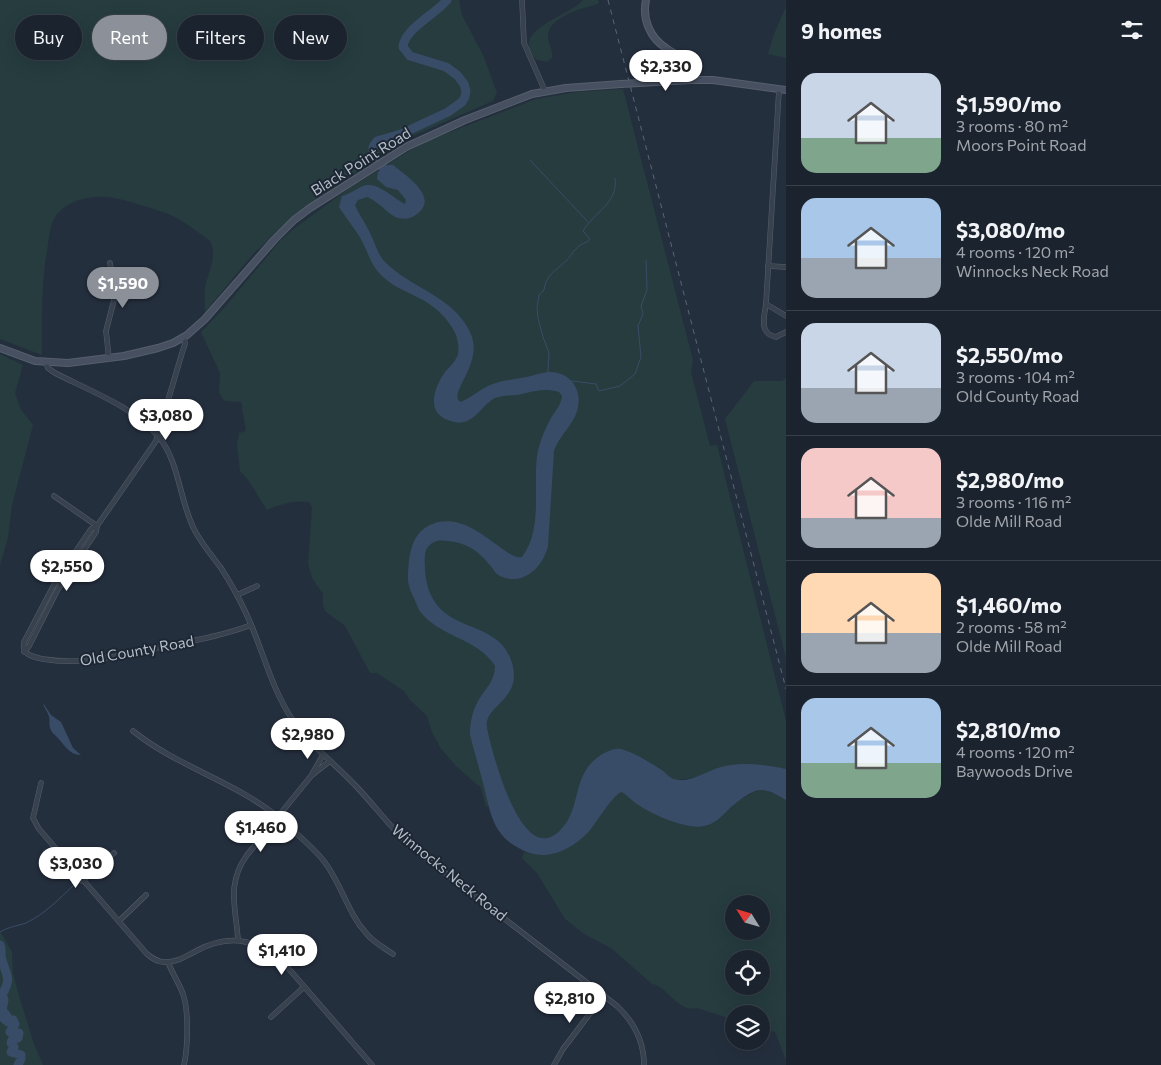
<!DOCTYPE html>
<meta charset="utf-8">
<style>
:root{--surface:#1b232e;--page:#242b36;--text:#f1f3f6;--muted:#a0a4aa;--line:#39404a;--accent:#8c9099}
body{margin:0;font-family:Commissioner,sans-serif;background:var(--page);color:var(--text);height:100vh;display:flex;flex-direction:column;font-size:19px;white-space:nowrap}
*{box-sizing:border-box;margin:0}
p{font-size:16px;color:var(--muted)}
.icon{flex:none;width:28px;height:28px;fill:none;stroke:currentColor;stroke-width:2;stroke-linecap:round;stroke-linejoin:round}
.map{position:relative;flex:1;overflow:hidden}
.side{display:flex;flex-direction:column;background:var(--surface);width:375px}
.side>*{flex:none}
.hud{position:absolute;left:15px;top:15px;width:475px;height:45px;display:flex;gap:10px}
.needle{width:32px;rotate:307deg}
.controls{position:absolute;left:725px;top:895px;display:grid;gap:10px}
.controls a{display:grid;place-items:center;width:45px;height:45px;border-radius:50%;background:var(--surface);box-shadow:0 5px 20px #0002,0 0 0 1px var(--line);font-size:25px}
.price{position:absolute;translate:-50% -42px;padding:0 11px;border-radius:18px;background:#fff;color:#222;font-size:16px;line-height:32px;filter:drop-shadow(0 1px 2px #0008)}
.price::after{content:'';position:absolute;left:50%;top:30px;width:15px;height:11px;margin-left:-8px;background:inherit;clip-path:polygon(0 0,100% 0,50% 100%)}
.price.active{background:var(--accent);color:#fff}
ul{padding:0;list-style:none}
li{display:flex;align-items:center;gap:15px;height:125px;padding:0 15px}
li+li{border-top:1px solid var(--line)}
li span{display:grid;place-items:center;flex:none;width:140px;height:100px;border-radius:15px;color:#555}
li>.icon{margin-inline-start:auto}
span .icon{width:60px;height:60px;fill:#fffc;stroke-width:1}
li b{font-size:21px}
h2{display:flex;justify-content:space-between;align-items:center;height:60px;padding:0 15px;font-size:21px}
.tag{padding:0 18px;border-radius:22px;background:var(--surface);box-shadow:0 5px 20px #0002,0 0 0 1px var(--line);font-size:18px;line-height:45px}
.tag.active{background:var(--accent);color:#fff}
main{display:flex;flex:1;min-height:0}
.map>svg:first-child{display:block}
.green{fill:#263c3f;fill-rule:evenodd}
.water{fill:#394c67}
.lines{fill:none;stroke-linecap:round;stroke-linejoin:round}
.stream{stroke:#394c67;stroke-width:1}
.river{stroke:#394c67;stroke-width:9}
.street-casing{stroke:#565f6c;stroke-width:5.5}
.secondary-casing{stroke:#565f6c;stroke-width:8}
.street{stroke:#38414e;stroke-width:4.5}
.secondary{stroke:#465061;stroke-width:6}
.rail{stroke:#5a6575;stroke-width:1;stroke-dasharray:5 5;stroke-linecap:butt}
.secondary-bridge-casing{stroke:#565f6c;stroke-width:8;stroke-linecap:butt}
.secondary-bridge{stroke:#465061;stroke-width:6}
.labels{text-anchor:middle;stroke-width:4;stroke-linejoin:round;paint-order:stroke}
.street-label{font-size:15px;fill:#b4bcc9;stroke:#1d2633}
</style>
<main>
<div class="map">
<svg width="786" height="1065" viewBox="0 0 786 1065">
<rect width="100%" height="100%" fill="#242f3e"/>
<!-- green -->
<g class="green">
<path d="M0 0H459L462 15 484 57 497 93 493 101 401 141 366 163 372 162C330 189 292 213 258 250V249L254 253 205 312C205 304 204 295 205 287 208 273 219 252 209 240 195 230 180 218 163 212 151 208 120 198 108 197 90 195 63 201 54 219 50 227 49 236 48 245 41 281 42 318 42 355L0 339Z"/>
<path d="M583 0H598L599 3C594 6 590 6 584 8 573 11 553 19 549 31 545 40 554 49 552 58L547 62 537 60C506 31 570 16 583 0Z"/>
<polygon points="786,7 786,58 768,54 774,34"/>
<path d="M623 89 693 360 691 372 710 446 717 445 786 721V769L702 776 674 781 655 770 570 819 557 837 538 840 517 820 506 797 486 807 481 788 456 766 441 749 432 732 427 716 410 700 404 691 377 673H370L345 626 325 611 323 605V594L312 578 308 564 312 507 309 502C294 500 280 504 267 510 258 497 251 481 240 471L237 445 239 433 246 431 241 402 225 401 222 398 219 392 220 373 201 332 225 307 280 241 292 230 351 187 409 151 432 139 536 99 577 92Z"/>
<polygon points="0,354 23,365 15,393 21,410 33,425 12,505 8,538 0,565"/>
<polygon points="786,378 786,658 725,419 754,381 782,381"/>
<path d="M618 789 727 811 737 801 760 789 780 795 786 799V1060L775 1032 761 1028V1014H734V1020L697 1008C678 1013 667 986 652 984L611 948 584 934 565 919 537 873 522 858 524 852 539 855ZM734 904H761V931H734ZM734 959H761V986H734Z"/>
<polygon points="0,931 12,952 13,973 19,996 34,1044 43,1065 0,1065"/>
</g>
<!-- water -->
<g class="water">
<path d="M389 165H393C405 175 440 197 417 214 412 218 406 220 399 218 390 217 380 202 367 197L358 200 355 205C358 213 364 221 368 229 374 239 377 254 385 262 412 289 453 296 470 332 484 361 453 387 458 400L461 402C470 398 478 391 488 386 499 381 509 380 521 378 530 377 539 373 548 372 568 371 582 387 578 407 575 424 560 434 554 451L548 546C543 567 523 587 500 576 495 574 493 568 489 564 477 550 467 543 448 541 441 540 434 540 429 546 423 551 425 563 425 570 430 640 498 613 512 663 523 701 483 705 487 728 492 752 523 876 563 827 577 811 575 787 586 770 591 761 605 750 616 749 626 747 654 765 663 771 667 774 669 777 673 779 690 784 706 771 721 767 742 761 765 765 786 769V800C779 796 770 790 761 790 753 789 735 803 729 809 722 816 715 824 704 826 688 830 653 815 640 806 633 802 628 796 622 792 614 793 597 822 590 830 579 843 562 854 544 855 533 855 525 852 515 846 491 831 490 809 483 783 479 767 474 751 470 735 470 723 472 712 478 701 485 689 495 681 495 666 478 638 438 637 419 610 417 606 415 600 413 596 410 590 407 581 408 574 409 555 411 534 430 525 470 507 505 562 522 557 543 529 533 489 537 456 539 444 544 431 550 420 554 412 561 406 562 396L559 392C545 388 535 391 522 394 513 396 503 395 495 398 481 405 474 426 455 422 425 416 432 391 445 372 449 367 454 363 457 357 460 351 458 341 456 335 450 320 434 305 419 298 404 290 393 287 381 275 372 266 369 256 364 245 358 232 347 220 339 207L342 196C350 194 354 190 361 187 376 179 392 198 405 204L406 200 398 190 386 187 377 179 378 172Z"/>
<path d="M43 703 51 715 61 722 73 748 81 755C69 755 64 744 56 736 53 733 53 734 51 730 48 725 51 719 48 714 46 709 44 708 43 703Z"/>
</g>
<g class="lines">
<!-- stream -->
<g class="stream">
<polyline points="530,160 588,222"/>
<path d="M548 372 549 353 543 337 538 318 537 308 539 295 544 290C546 275 555 271 566 261 573 254 576 245 587 242L590 239 583 231C594 212 619 203 615 178"/>
<polyline points="572,381 596,384 599,391 620,386 635,374 641,357 638,326 643,314 641,306 647,290 646,260"/>
<path d="M0 932C8 927 17 926 26 923 45 914 60 898 75 884"/>
</g>
<!-- river -->
<g class="river">
<path d="M393 176C384 169 372 159 373 147L377 141 401 134 448 112 462 102 465 97 466 91 464 84 457 75 446 67 410 56 403 47C404 29 436 14 447 0"/>
<path d="M0 945C2 949 1 952 1 956 5 975 13 976 2 995L4 1000 2 1010 7 1016 2 1017 8 1022 13 1020 15 1024 10 1032 19 1033 18 1038 12 1040 11 1043 14 1047 11 1052 21 1055V1059L18 1065"/>
</g>
<!-- street casing -->
<g class="street-casing">
<g id="street">
<polyline points="522,0 524,43 545,91"/>
<polyline points="768,266 786,267"/>
<polyline points="766,304 779,90"/>
<path d="M786 316 766 304C764 317 759 334 776 337L786 332"/>
<polyline points="109,359 106,331 115,296 110,263"/>
<path d="M46 363 48 368 55 373C88 390 134 407 158 436 180 462 179 501 195 531 202 544 212 556 221 568 230 582 238 596 245 611 262 646 270 686 292 719 309 744 334 763 355 785 373 804 389 825 408 844L617 1006C634 1022 644 1042 644 1065"/>
<polyline points="54,496 97,526"/>
<path d="M97 526 91 529 57 579 24 642C21 655 33 657 43 659 84 666 121 655 161 647 191 641 222 636 251 625"/>
<polyline points="237,595 257,586"/>
<polyline points="24,652 29,646 58,589 96,532 97,526 156,441 182,353 185,344 184,337"/>
<path d="M133 731C179 768 238 782 283 821 297 835 315 848 326 864 342 886 348 913 366 933 373 942 384 948 393 954"/>
<polyline points="312,775 330,761"/>
<path d="M41 783 33 818 39 829 147 954C152 958 157 962 164 962 176 963 186 956 196 951 233 931 261 941 289 969L372 1065"/>
<polyline points="82,881 114,853"/>
<polyline points="119,921 146,895"/>
<path d="M238 940C236 908 226 884 247 855L311 776 323 755"/>
<path d="M168 962C172 973 179 983 183 994 189 1012 188 1046 184 1065"/>
<polyline points="271,1017 304,987"/>
<polyline points="554,1065 563,1049 604,995"/>
</g>
</g>
<!-- secondary casing -->
<g class="secondary-casing">
<g id="secondary">
<path d="M646 0C642 19 650 38 666 48 672 53 680 55 685 61 690 67 691 73 692 80"/>
<polyline points="639,83 692,80 713,80 786,90"/>
<polyline points="0,348 35,361 68,363 124,356 158,348 173,343 187,335 205,319 274,240 294,220 310,208 406,147 465,120 532,94 566,88 621,84"/>
</g>
</g>
<!-- street -->
<use href="#street" class="street"/>
<!-- secondary -->
<use href="#secondary" class="secondary"/>
<!-- rail -->
<polyline class="rail" points="608,0 786,689"/>
<!-- secondary-bridge casing -->
<g class="secondary-bridge-casing">
<polyline id="secondary-bridge" points="621,84 639,83"/>
</g>
<!-- secondary-bridge -->
<use href="#secondary-bridge" class="secondary-bridge"/>
</g>
<g class="labels">
<!-- street labels -->
<g class="street-label">
<text transform="translate(361 162) rotate(-32)" y="5">Black Point Road</text>
<text transform="translate(137 651) rotate(-10)" y="5">Old County Road</text>
<text transform="translate(449 873) rotate(39)" y="5">Winnocks Neck Road</text>
</g>
</g>
</svg>
<div class="controls">
<a><svg class="needle" viewBox="-14 -14 28 28"><path d="M0-13l5 13h-10z" fill="#e53935"/><path d="M0 13l5-13h-10z" fill="#a0a4aa"/></svg></a>
<a><svg class="icon" aria-label="locate" viewBox="0 0 24 24"><circle cx="12" cy="12" r="6"/><path d="M12 2v4M12 18v4M2 12h4M18 12h4"/></svg></a>
<a><svg class="icon" aria-label="layers" viewBox="0 0 24 24"><path d="M12 4l9 5-9 5-9-5zM3 14l9 5 9-5"/></svg></a>
</div>
<b class="price" style="left:666px;top:92px">$2,330</b>
<b class="price active" style="left:123px;top:309px">$1,590</b>
<b class="price" style="left:166px;top:441px">$3,080</b>
<b class="price" style="left:67px;top:592px">$2,550</b>
<b class="price" style="left:308px;top:760px">$2,980</b>
<b class="price" style="left:261px;top:853px">$1,460</b>
<b class="price" style="left:76px;top:889px">$3,030</b>
<b class="price" style="left:282px;top:976px">$1,410</b>
<b class="price" style="left:570px;top:1024px">$2,810</b>
<div class="hud">
<a class="tag">Buy</a>
<a class="tag active">Rent</a>
<a class="tag">Filters</a>
<a class="tag">New</a>
</div>
</div>
<section class="side">
<h2>9 homes<svg class="icon" aria-label="filters" viewBox="0 0 24 24"><path d="M4 7h16M4 17h16"/><circle cx="9" cy="7" r="2"/><circle cx="15" cy="17" r="2"/></svg></h2>
<ul>
<li><span style="background:linear-gradient(#c9d6e8 65%,#7fa58c 0)"><svg class="icon" aria-label="home" viewBox="0 0 24 24"><path d="M3 11l9-7 9 7M6 9v11h12V9"/></svg></span><div><b>$1,590/mo</b><p>3 rooms · 80 m²</p><p>Moors Point Road</p></div></li>
<li><span style="background:linear-gradient(#a9c7e8 60%,#9aa5b1 0)"><svg class="icon" aria-label="home" viewBox="0 0 24 24"><path d="M3 11l9-7 9 7M6 9v11h12V9"/></svg></span><div><b>$3,080/mo</b><p>4 rooms · 120 m²</p><p>Winnocks Neck Road</p></div></li>
<li><span style="background:linear-gradient(#c9d6e8 65%,#9aa5b1 0)"><svg class="icon" aria-label="home" viewBox="0 0 24 24"><path d="M3 11l9-7 9 7M6 9v11h12V9"/></svg></span><div><b>$2,550/mo</b><p>3 rooms · 104 m²</p><p>Old County Road</p></div></li>
<li><span style="background:linear-gradient(#f6c9c9 70%,#9aa5b1 0)"><svg class="icon" aria-label="home" viewBox="0 0 24 24"><path d="M3 11l9-7 9 7M6 9v11h12V9"/></svg></span><div><b>$2,980/mo</b><p>3 rooms · 116 m²</p><p>Olde Mill Road</p></div></li>
<li><span style="background:linear-gradient(#ffd9b3 60%,#9aa5b1 0)"><svg class="icon" aria-label="home" viewBox="0 0 24 24"><path d="M3 11l9-7 9 7M6 9v11h12V9"/></svg></span><div><b>$1,460/mo</b><p>2 rooms · 58 m²</p><p>Olde Mill Road</p></div></li>
<li><span style="background:linear-gradient(#a9c7e8 65%,#7fa58c 0)"><svg class="icon" aria-label="home" viewBox="0 0 24 24"><path d="M3 11l9-7 9 7M6 9v11h12V9"/></svg></span><div><b>$2,810/mo</b><p>4 rooms · 120 m²</p><p>Baywoods Drive</p></div></li>
</ul>
</section>
</main>
